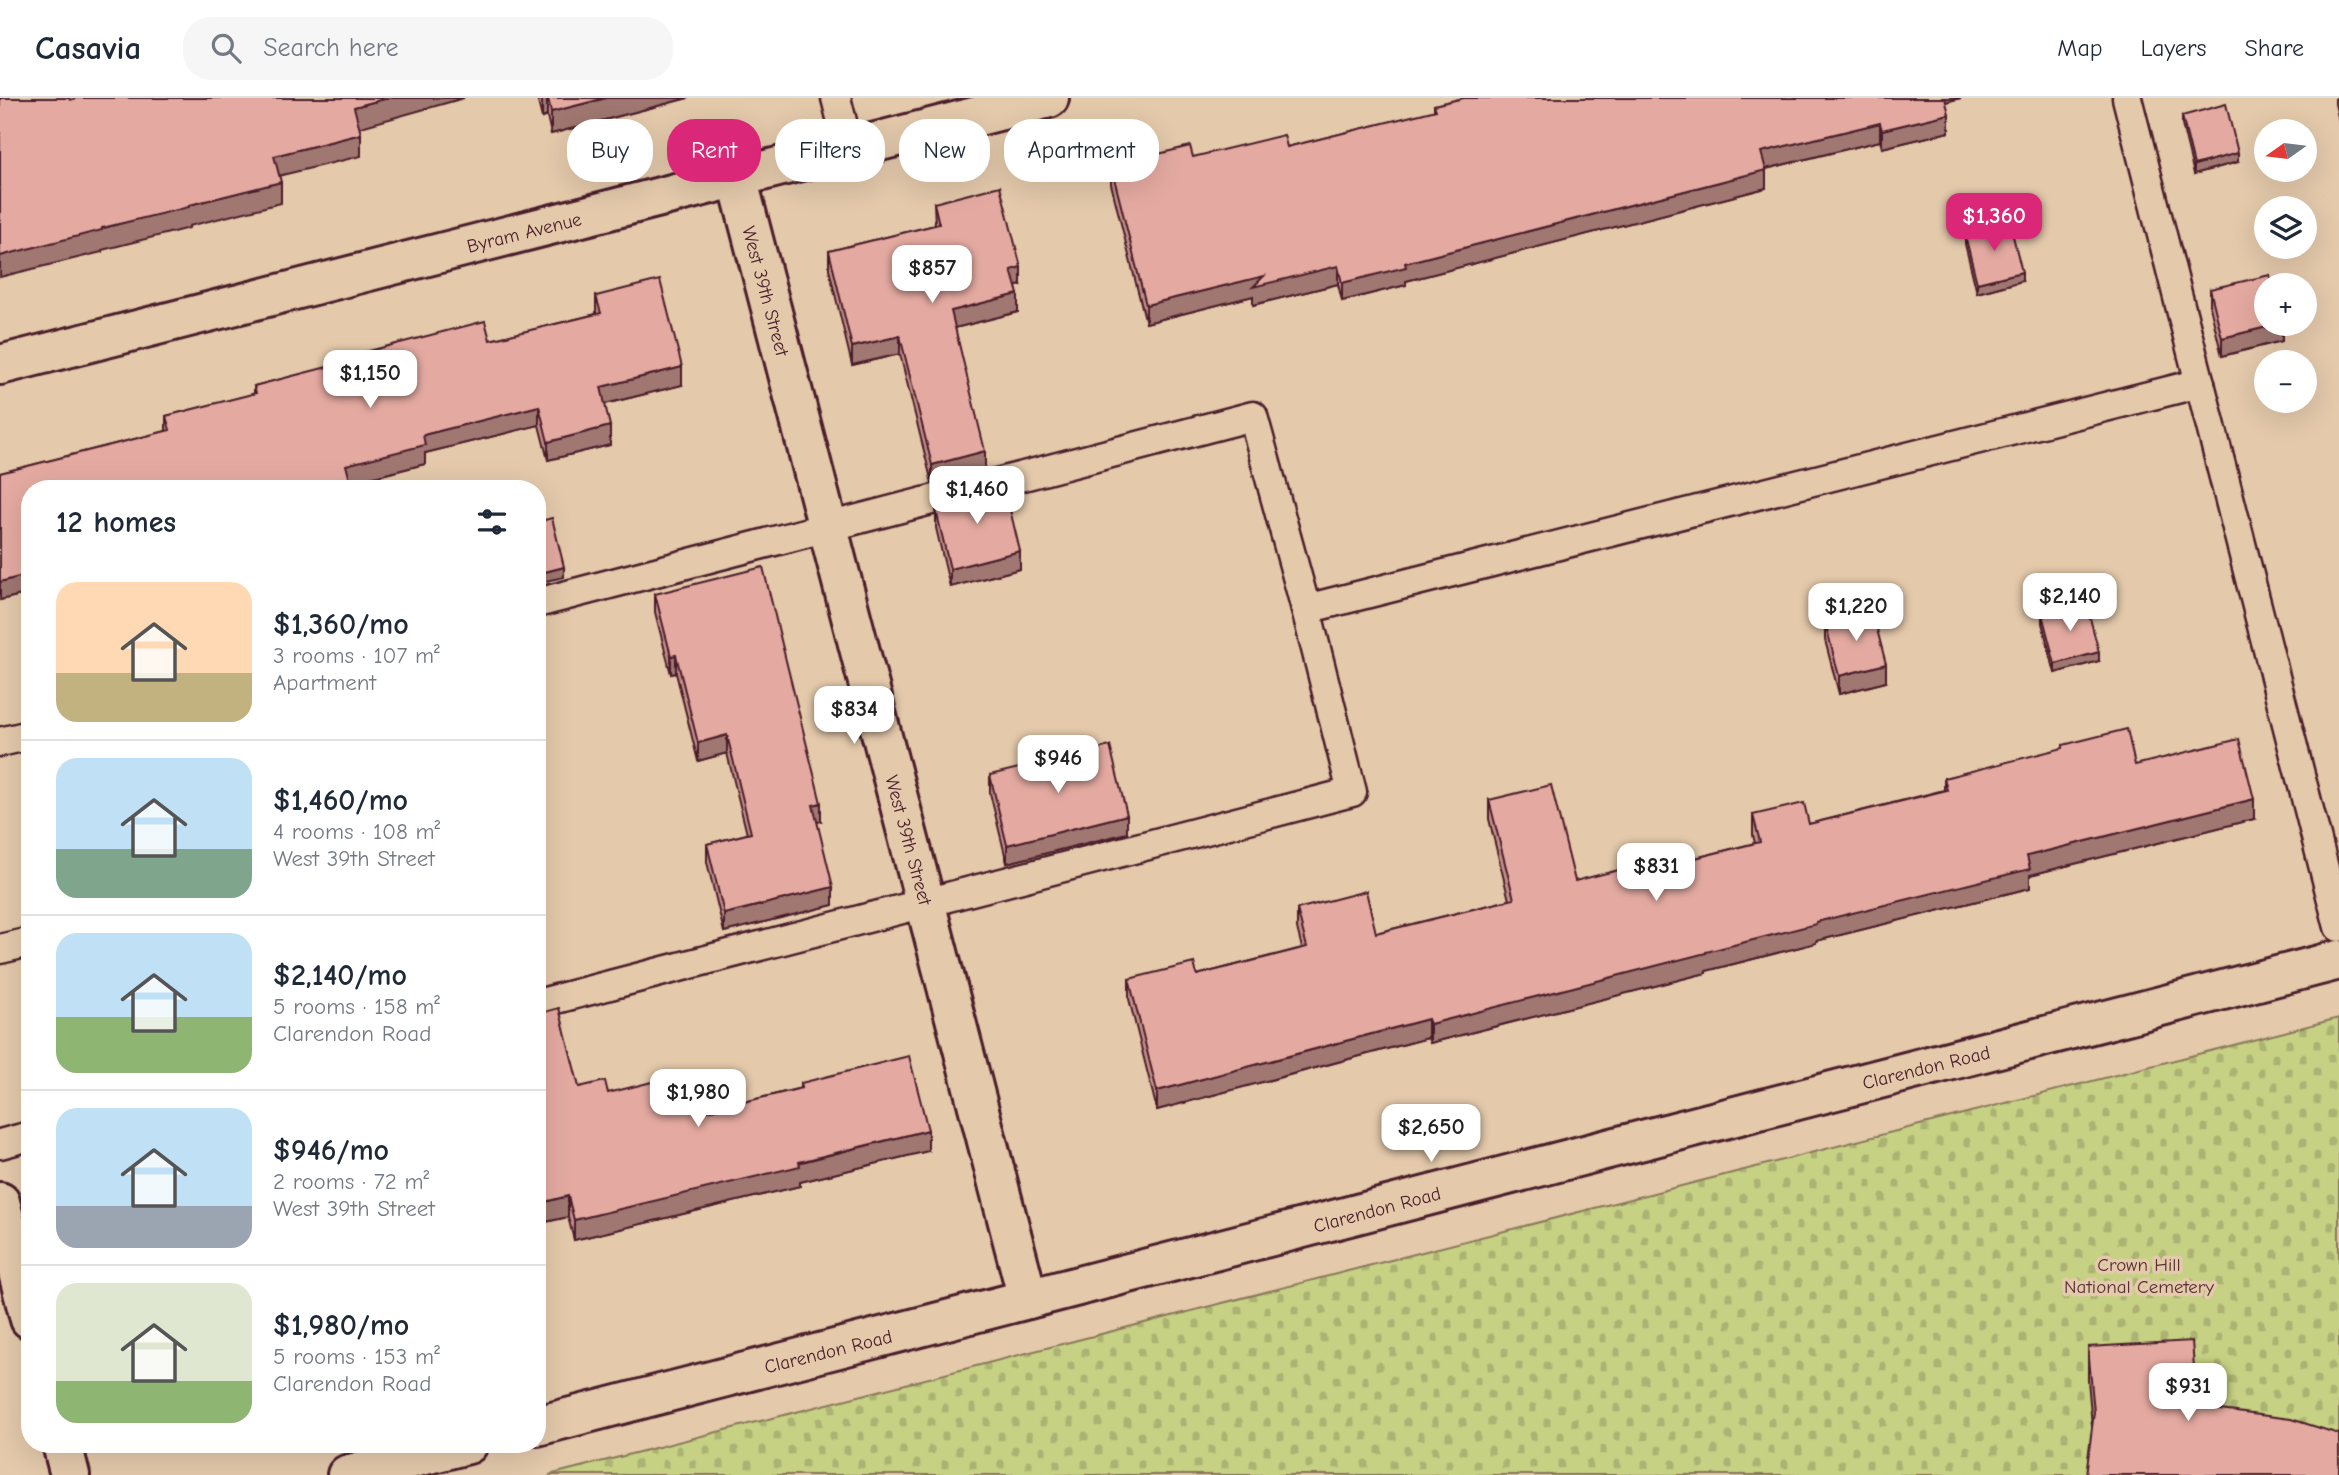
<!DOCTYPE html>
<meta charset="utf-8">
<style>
:root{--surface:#fff;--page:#f6f6f7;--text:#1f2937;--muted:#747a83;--line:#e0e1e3;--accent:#db2777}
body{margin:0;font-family:"Comic Neue",sans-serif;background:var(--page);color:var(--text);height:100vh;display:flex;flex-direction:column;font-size:26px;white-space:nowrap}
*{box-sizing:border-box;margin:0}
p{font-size:23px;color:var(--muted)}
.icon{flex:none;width:38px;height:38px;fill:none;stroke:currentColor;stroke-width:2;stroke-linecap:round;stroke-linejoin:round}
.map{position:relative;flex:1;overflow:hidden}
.drawer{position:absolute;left:21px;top:382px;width:525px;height:973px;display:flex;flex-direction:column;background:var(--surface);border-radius:28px;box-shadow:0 7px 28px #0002}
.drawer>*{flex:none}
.guide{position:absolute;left:567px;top:21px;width:665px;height:63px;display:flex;gap:14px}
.needle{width:46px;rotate:256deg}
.tools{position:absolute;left:2254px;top:21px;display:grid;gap:14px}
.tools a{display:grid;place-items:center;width:63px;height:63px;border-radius:50%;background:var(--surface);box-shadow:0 7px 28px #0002;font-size:35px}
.price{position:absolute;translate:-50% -60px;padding:0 16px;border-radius:14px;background:#fff;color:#222;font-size:23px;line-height:46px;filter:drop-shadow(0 2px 4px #0008)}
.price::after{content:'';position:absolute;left:50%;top:42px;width:21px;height:16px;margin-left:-10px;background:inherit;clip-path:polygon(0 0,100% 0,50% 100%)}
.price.selected{background:var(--accent);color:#fff}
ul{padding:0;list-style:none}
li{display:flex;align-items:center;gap:21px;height:175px;padding:0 35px}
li+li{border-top:2px solid var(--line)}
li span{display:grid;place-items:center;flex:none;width:196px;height:140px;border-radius:21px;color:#555}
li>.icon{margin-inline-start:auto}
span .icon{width:84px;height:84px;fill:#fffc;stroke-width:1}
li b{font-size:30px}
h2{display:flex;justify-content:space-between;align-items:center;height:84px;padding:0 35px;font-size:30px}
.tag{padding:0 24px;border-radius:28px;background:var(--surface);box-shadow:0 7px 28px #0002;font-size:24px;line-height:63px}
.tag.selected{background:var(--accent);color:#fff}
header{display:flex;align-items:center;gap:42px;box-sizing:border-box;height:98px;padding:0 35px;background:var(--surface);border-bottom:2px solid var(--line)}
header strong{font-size:33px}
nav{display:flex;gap:38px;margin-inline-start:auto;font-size:24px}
.search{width:490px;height:63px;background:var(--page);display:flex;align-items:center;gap:18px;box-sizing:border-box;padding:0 24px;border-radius:28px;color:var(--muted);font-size:26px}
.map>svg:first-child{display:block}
.cemetery{fill:url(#cemetery-stones);stroke:#887858;stroke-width:2}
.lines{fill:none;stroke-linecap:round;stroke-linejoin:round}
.service-casing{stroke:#4a1f2b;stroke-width:33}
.minor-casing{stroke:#4a1f2b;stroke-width:44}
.tertiary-casing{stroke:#4a1f2b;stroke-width:44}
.service{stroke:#e4c9ab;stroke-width:28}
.minor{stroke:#e4c9ab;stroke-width:38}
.tertiary{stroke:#e4c9ab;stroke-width:38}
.wall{fill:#c4928a;stroke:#4a1f2b;stroke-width:2}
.shaded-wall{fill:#a07771;stroke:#4a1f2b;stroke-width:2}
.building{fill:#e4aaa1;stroke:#4a1f2b;stroke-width:2}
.labels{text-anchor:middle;stroke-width:7;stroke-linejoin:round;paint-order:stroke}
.street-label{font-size:19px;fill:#4a1f2b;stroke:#e4c9ab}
.park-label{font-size:19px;fill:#563134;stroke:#e4c9ab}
</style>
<header>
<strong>Casavia</strong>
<div class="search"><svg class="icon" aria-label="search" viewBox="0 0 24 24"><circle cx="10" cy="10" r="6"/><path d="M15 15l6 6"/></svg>Search here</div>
<nav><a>Map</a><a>Layers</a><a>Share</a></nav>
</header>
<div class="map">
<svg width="2339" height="1377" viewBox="0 0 2339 1377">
<defs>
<pattern id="cemetery-stones" width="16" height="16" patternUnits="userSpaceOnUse" patternTransform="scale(1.75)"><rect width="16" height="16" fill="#c6d184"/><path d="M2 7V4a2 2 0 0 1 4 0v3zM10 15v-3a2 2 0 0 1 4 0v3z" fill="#acb372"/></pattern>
</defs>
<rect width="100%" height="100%" fill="#e4c9ab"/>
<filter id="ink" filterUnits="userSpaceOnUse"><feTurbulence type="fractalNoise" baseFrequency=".0143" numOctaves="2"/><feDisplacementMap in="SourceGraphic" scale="14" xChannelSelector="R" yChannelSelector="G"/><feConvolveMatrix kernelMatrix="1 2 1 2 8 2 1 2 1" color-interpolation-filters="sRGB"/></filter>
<g filter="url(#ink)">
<!-- cemetery -->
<polygon class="cemetery" points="2339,920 2339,1377 549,1377"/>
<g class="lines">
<!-- service casing -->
<g class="service-casing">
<g id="service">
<polyline points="836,0 849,51"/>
<polyline points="2127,0 2339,829"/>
<polyline points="537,505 1253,318 1306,511 1352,694 537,906"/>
<polyline points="1306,511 2200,285"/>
<polyline points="0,644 30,637"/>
<polyline points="0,851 30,844"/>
<polyline points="0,1046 30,1038"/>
</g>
</g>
<!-- minor casing -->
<g class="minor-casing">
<g id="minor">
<polyline points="737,79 1028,1201"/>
<polyline points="0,267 1049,0"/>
<polyline points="0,1104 30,1221"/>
<polyline points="62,1346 70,1377"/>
</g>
</g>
<!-- tertiary casing -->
<g class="tertiary-casing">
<g id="tertiary">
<polyline points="537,1328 2339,862"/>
<polyline points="347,1377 468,1346"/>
</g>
</g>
<!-- service -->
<use href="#service" class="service"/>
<!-- minor -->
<use href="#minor" class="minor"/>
<!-- tertiary -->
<use href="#tertiary" class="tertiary"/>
</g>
<!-- wall -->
<g class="wall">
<polygon points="537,0 688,0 551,36 547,18 542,20"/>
<polygon points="1464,0 1961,0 1945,4 1949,34 1882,50 1880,43 1766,71 1766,90 1406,183 1406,187 1342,203 1338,186 1253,207 1253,198 1146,225 1111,86 1111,68 1287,49 1434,13 1434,7"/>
<polygon points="2335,0 2339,0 2339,23 2335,6"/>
<polygon points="2182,18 2238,64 2194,76 2182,27"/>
<polygon points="934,105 1021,187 1016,188 1018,214 955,230 985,371 932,385 900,256 852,267 829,171 829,153 935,127"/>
<polygon points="1965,137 2022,183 1977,195 1965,146"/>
<polygon points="2210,191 2282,226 2282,243 2222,258 2210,209"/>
<polygon points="596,198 682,287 605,306 610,347 548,362 539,327 425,355 425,366 350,385 30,390 30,495 0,502 0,375 166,333 166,318 254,296 254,288 334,268 334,262 490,242 596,216"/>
<polygon points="996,397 1020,471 950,489 936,430 936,412 940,411 940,399"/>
<polygon points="655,496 821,723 817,724 833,807 724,834 707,764 707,746 747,736 727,655 698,663 676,575 671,576 655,514"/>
<polygon points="2042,516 2099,563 2055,575 2042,525"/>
<polygon points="1825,524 1886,584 1839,596 1825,542"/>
<polygon points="2063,647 2135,667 2254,721 2030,777 2030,790 1816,843 1816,845 1706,873 1706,875 1430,945 1428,940 1157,1012 1129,901 1129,881 1197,877 1302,850 1297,830 1297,811 1376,835 1509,802 1489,721 1489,702 1575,783 1683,763 1755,745 1753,737 1753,717 1809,726 1944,692 1944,680 2063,651"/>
<polygon points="990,677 1127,735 1007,765 990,695"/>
<polygon points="537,916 579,989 703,1014 801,990 801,985 928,1053 800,1084 800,1088 574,1142 568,1119 537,1126"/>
<polygon points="2088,1249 2197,1309 2092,1328 2088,1282"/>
</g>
<!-- shaded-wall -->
<g class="shaded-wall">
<polygon points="388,0 464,0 354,31 354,9"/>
<polygon points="542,0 547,0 547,18 542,20"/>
<polygon points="606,0 688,0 551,36 551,14"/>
<polygon points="1941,0 1961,0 1941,5"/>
<polygon points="1949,16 1949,34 1882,50 1882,32"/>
<polygon points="1880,25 1880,43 1761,72 1761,54"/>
<polygon points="361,36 361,58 274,79 274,58"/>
<polygon points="2238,55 2238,64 2194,76 2194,67"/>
<polygon points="1766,72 1766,90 1406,183 1406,187 1342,203 1342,185 1405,165"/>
<polygon points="281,84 281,105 189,128 189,130 102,152 102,154 0,179 0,158 189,107"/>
<polygon points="1338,168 1338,186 1253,207 1253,198 1146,225 1146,207 1264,178"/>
<polygon points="1021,169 1021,187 1011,190 1011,172"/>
<polygon points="2022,174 2022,183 1977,195 1977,185"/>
<polygon points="1018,196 1018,214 951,231 951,213"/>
<polygon points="2279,226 2282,226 2282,243 2222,258 2222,240"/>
<polygon points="900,238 900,256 852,267 852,249"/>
<polygon points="682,269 682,287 601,307 601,289"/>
<polygon points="539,308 539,327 425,355 425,366 346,386 346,367 423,337"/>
<polygon points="610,328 610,347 548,362 548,344"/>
<polygon points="985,353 985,371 932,385 932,367"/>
<polygon points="1020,453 1020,471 950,489 950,471"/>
<polygon points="564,469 564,479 537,485 537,476"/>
<polygon points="30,476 30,495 0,502 0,484"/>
<polygon points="2099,554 2099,563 2055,575 2055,566"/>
<polygon points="676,557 676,575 671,576 671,558"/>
<polygon points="1886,566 1886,584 1839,596 1839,578"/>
<polygon points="727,637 727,655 698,663 698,645"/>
<polygon points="2254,701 2254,721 2030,777 2030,790 1816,843 1816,845 1706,873 1706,875 1430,945 1430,926 1816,824 2027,758"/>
<polygon points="821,705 821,723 813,725 813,707"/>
<polygon points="1127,717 1127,735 1007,765 1007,747"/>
<polygon points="833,789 833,807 724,834 724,816"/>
<polygon points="1428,921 1428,940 1157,1012 1157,993"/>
<polygon points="928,1032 928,1053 800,1084 800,1088 574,1142 574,1122"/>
<polygon points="568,1098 568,1119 537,1126 537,1106"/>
</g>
<!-- building -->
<g class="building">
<polygon points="0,0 69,0 70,2 76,0 388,0 354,9 361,36 274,58 281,84 189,107 189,109 102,130 102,132 0,158"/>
<polygon points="548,0 606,0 551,14"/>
<polygon points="1464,0 1945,0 1949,16 1882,32 1880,25 1761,54 1766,72 1405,165 1406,169 1342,185 1338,168 1253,189 1264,178 1146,207 1111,68 1190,48 1193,59 1284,37 1287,49 1436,12 1434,7"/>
<polygon points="2226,6 2238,55 2194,67 2182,18"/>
<polygon points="1000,88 1021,169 1011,172 1018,196 951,213 985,353 932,367 900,238 852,249 829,153 939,126 934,105"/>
<polygon points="2010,126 2022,174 1977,185 1965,137"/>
<polygon points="2270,177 2272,187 2266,187 2266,226 2279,226 2222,240 2210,191"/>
<polygon points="660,182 682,269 601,289 610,328 548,344 539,308 423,337 425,347 346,367 352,390 30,390 30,476 0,484 0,375 170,332 166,318 256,295 254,288 335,267 334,262 485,223 490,242 601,215 596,198"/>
<polygon points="993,385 996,397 1006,395 1020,453 950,471 936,412 943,411 940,399"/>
<polygon points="552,420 564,469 537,476 537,424"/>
<polygon points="763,469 821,705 813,707 833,789 724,816 707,746 751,735 727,637 698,645 676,557 671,558 655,496"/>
<polygon points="2086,505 2099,554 2055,566 2042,516"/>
<polygon points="1872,512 1886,566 1839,578 1825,524"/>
<polygon points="2127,631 2135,667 2239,641 2254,701 2027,758 2030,771 1816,824 1816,826 1706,854 1706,855 1430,926 1428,921 1157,993 1129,881 1194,865 1197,877 1307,849 1297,811 1366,793 1376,835 1514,801 1489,702 1551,687 1575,783 1682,756 1683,763 1760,744 1753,717 1804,705 1809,726 1947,692 1944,680 2063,650 2063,647"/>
<polygon points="1110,648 1127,717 1007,747 990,677"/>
<polygon points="559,910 579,989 605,983 608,995 692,974 703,1014 802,990 801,985 909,958 928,1032 799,1064 800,1068 574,1122 568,1098 537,1106 537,916"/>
<polygon points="2192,1243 2197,1309 2291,1321 2339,1336 2339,1377 2086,1377 2094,1314 2088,1249"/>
</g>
</g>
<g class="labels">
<!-- street labels -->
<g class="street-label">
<text transform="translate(524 134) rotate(-14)" y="7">Byram Avenue</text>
<text transform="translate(766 193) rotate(75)" y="7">West 39th Street</text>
<text transform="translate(909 742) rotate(75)" y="7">West 39th Street</text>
<text transform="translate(1926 969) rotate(-14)" y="7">Clarendon Road</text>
<text transform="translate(1377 1111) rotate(-15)" y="7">Clarendon Road</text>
<text transform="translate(828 1253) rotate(-14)" y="7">Clarendon Road</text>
</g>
<!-- park labels -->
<g class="park-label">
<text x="2139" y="1173">Crown Hill<tspan x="2139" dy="22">National Cemetery</tspan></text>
</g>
</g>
</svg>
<div class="tools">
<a><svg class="needle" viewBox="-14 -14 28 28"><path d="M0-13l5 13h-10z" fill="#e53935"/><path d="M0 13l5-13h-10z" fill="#747a83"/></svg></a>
<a><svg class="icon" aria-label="layers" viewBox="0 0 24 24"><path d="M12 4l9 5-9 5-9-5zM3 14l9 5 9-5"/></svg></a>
<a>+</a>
<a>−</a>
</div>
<b class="price selected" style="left:1994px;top:155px">$1,360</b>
<b class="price" style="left:932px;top:207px">$857</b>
<b class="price" style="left:370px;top:312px">$1,150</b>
<b class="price" style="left:977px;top:428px">$1,460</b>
<b class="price" style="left:2070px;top:535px">$2,140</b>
<b class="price" style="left:1856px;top:545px">$1,220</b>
<b class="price" style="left:854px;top:648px">$834</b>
<b class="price" style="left:1058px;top:697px">$946</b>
<b class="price" style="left:1656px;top:805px">$831</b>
<b class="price" style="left:698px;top:1031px">$1,980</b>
<b class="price" style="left:1431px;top:1066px">$2,650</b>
<b class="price" style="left:2188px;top:1325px">$931</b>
<div class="guide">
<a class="tag">Buy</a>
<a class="tag selected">Rent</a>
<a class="tag">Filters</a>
<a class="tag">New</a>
<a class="tag">Apartment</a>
</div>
<section class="drawer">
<h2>12 homes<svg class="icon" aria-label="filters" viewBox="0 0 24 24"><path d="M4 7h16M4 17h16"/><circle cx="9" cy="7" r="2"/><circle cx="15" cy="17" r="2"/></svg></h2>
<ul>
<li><span style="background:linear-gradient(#ffd9b3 65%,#c2b280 0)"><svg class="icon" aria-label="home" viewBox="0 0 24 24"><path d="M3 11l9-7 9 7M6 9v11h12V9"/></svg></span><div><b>$1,360/mo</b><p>3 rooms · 107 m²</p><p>Apartment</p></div></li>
<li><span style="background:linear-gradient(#bfe0f5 65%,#7fa58c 0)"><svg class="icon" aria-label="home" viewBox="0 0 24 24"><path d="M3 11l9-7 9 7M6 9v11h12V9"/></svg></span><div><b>$1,460/mo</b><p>4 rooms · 108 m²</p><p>West 39th Street</p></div></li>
<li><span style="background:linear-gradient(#bfe0f5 60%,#8fb573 0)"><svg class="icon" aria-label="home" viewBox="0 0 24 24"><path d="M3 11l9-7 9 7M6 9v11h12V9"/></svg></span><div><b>$2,140/mo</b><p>5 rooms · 158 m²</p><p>Clarendon Road</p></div></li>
<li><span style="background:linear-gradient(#bfe0f5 70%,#9aa5b1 0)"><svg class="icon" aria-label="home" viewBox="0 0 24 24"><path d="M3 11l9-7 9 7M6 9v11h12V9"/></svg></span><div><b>$946/mo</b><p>2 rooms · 72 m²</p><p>West 39th Street</p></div></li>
<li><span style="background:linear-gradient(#dfe7d0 70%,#8fb573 0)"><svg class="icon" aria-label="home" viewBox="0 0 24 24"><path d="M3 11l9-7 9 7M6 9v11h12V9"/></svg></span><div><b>$1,980/mo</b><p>5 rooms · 153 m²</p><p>Clarendon Road</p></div></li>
</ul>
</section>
</div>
